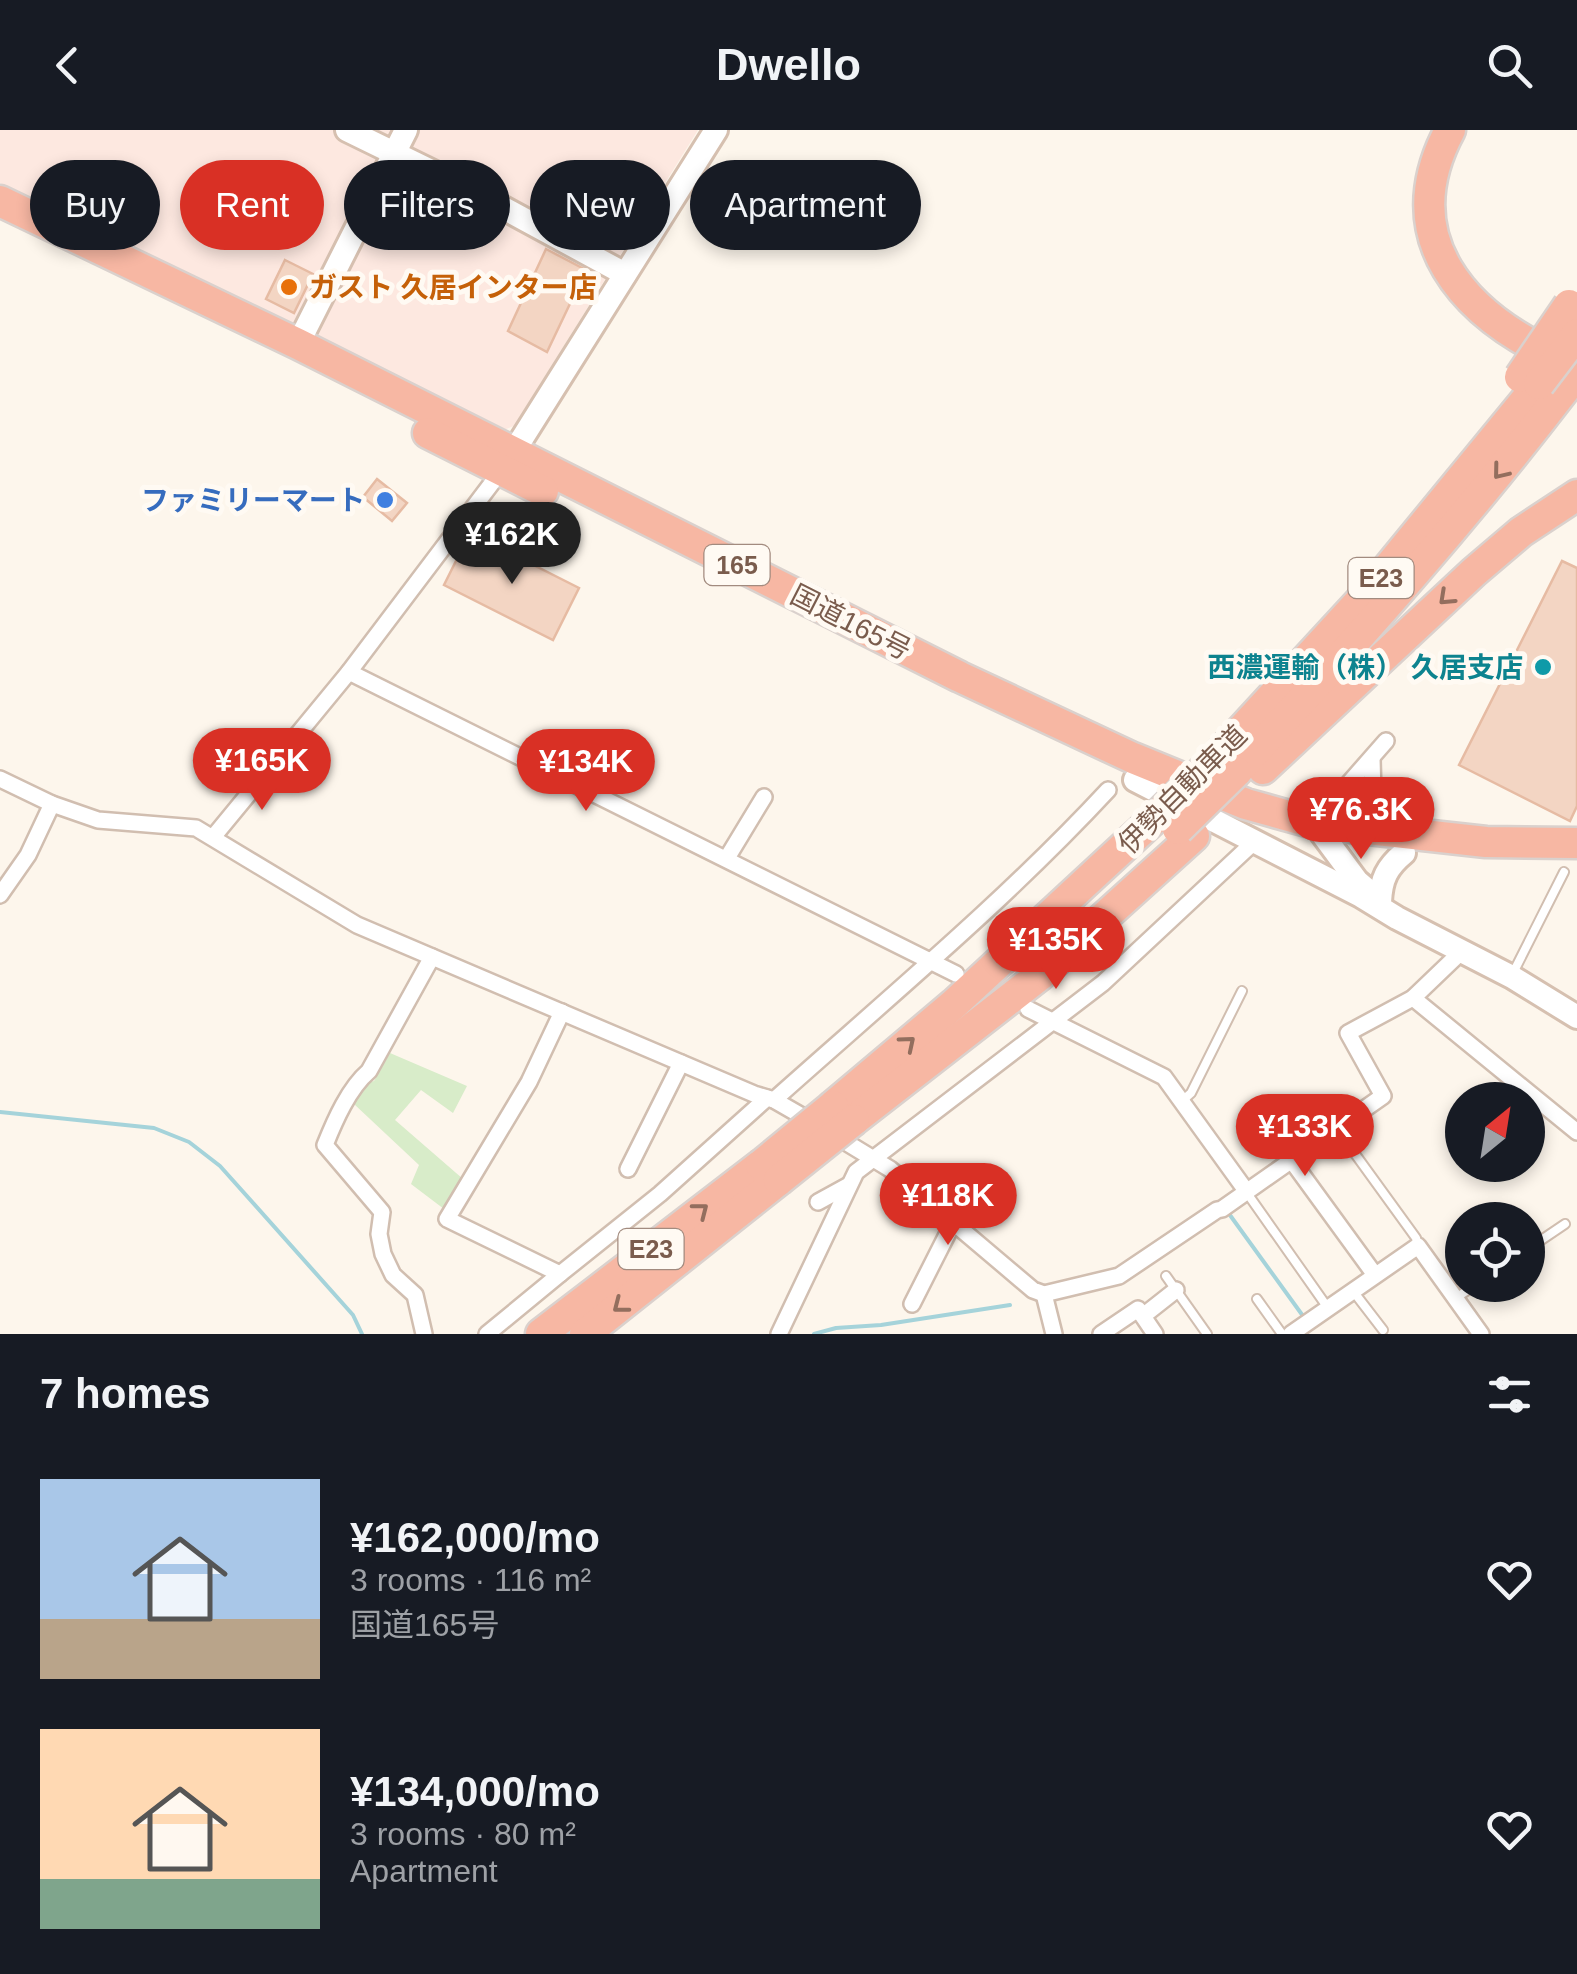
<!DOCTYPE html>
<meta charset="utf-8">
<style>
:root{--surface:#171b24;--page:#242831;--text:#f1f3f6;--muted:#9ea1a6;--accent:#d93025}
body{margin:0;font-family:Arial,"Noto Sans JP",sans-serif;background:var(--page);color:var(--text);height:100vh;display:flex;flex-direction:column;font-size:38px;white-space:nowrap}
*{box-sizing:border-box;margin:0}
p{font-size:32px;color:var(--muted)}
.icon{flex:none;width:55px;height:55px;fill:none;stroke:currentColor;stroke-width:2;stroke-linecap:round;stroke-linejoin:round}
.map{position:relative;height:1204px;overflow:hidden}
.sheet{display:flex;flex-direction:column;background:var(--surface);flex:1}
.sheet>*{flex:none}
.guide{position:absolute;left:30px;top:30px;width:1000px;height:90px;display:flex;gap:20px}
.needle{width:65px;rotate:30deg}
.controls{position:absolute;left:1445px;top:952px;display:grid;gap:20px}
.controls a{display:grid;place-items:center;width:100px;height:100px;border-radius:50%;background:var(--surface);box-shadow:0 5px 15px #0003;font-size:50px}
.price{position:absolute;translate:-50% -85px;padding:0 22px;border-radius:35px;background:var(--accent);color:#fff;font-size:32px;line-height:65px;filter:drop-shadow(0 2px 5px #0008)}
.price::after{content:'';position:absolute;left:50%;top:60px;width:30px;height:22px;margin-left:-15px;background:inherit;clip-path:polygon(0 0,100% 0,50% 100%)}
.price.current{background:#222;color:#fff}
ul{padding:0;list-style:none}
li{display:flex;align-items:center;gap:30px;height:250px;padding:0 40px}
li span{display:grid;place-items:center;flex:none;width:280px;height:200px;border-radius:0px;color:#555}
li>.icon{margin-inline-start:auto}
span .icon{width:120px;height:120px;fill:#fffc;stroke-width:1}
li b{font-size:42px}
h2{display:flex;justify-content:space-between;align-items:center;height:120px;padding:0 40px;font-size:42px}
.chip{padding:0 35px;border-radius:45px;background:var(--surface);box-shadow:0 5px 15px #0003;font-size:35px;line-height:90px}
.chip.current{background:var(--accent);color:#fff}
header{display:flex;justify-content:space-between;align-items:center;height:130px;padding:0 40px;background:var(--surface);font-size:45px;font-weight:800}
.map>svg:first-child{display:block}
.commercial{fill:#fde8e0}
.green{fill:#d8ecc9}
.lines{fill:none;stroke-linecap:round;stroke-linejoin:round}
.stream{stroke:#a5d3da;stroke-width:4}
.building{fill:#f3d5c3;stroke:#e6bba3;stroke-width:2.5}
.lane-casing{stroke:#d1beb0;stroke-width:12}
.street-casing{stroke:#d1beb0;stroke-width:20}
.secondary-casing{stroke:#d6c0b0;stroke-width:28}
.highway-casing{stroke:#dad1cd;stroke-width:35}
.lane{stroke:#fff;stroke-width:8}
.street{stroke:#fff;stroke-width:15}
.secondary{stroke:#fff;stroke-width:22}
.highway{stroke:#f7b7a3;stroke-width:30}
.highway-bridge-casing{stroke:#dad1cd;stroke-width:35;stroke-linecap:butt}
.highway-bridge{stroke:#f7b7a3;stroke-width:30}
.oneway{stroke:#936e5e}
.food-dot{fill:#e8710a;stroke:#fffaf3;stroke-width:4}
.shop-dot{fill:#3f7fe0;stroke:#fffaf3;stroke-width:4}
.culture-dot{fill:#0f9aa8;stroke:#fffaf3;stroke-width:4}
.labels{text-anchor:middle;stroke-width:10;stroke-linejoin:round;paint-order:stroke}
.shield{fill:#fffaf3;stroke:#a28b7f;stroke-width:2.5}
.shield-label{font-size:25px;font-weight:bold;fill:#7a5c4d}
.food-label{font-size:28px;font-weight:bold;fill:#c56008;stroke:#fffaf3;text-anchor:start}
.shop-label{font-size:28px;font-weight:bold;fill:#366cbe;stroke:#fffaf3;text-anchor:end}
.street-label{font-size:28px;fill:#7a5c4d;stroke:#fffaf3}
.culture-label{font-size:28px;font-weight:bold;fill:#0d838f;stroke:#fffaf3;text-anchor:end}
</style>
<header><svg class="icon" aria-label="back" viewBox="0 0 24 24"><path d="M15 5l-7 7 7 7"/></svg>Dwello<svg class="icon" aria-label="search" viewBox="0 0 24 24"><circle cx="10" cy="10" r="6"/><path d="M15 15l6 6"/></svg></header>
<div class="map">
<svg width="1577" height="1204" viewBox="0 0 1577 1204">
<rect width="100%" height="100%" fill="#fdf6ec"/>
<!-- commercial -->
<polygon class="commercial" points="0,0 698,0 514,296 496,303 0,53"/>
<!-- green -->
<polygon class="green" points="390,923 467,956 453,983 421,960 395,990 463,1049 444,1079 411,1054 419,1035 354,974 366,953 374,951"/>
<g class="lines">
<!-- stream -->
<g class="stream">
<polyline points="0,982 154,998 189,1012 220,1036 353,1185 362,1204"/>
<polyline points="1227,1081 1303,1186"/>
<polyline points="814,1204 836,1198 881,1195 1010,1175"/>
</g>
</g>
<!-- building -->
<g class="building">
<polygon points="546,119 586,140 547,222 508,201"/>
<polygon points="285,130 313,144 294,183 266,169"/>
<polygon points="377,349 407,373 392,391 363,367"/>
<polygon points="470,403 579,458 553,510 444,455"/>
<polygon points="1562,431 1577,438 1577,676 1570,691 1459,635"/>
</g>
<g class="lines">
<!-- lane casing -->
<g class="lane-casing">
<g id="lane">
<polyline points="1512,845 1564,742"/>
<polyline points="1182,971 1191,963 1242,861"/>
<polyline points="1337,999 1416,1108 1418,1116"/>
<polyline points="1247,1063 1328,1178"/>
<polyline points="1528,1119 1565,1094"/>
<polyline points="1166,1146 1207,1204"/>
<polyline points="1353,1161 1383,1200"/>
<polyline points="1456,1168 1475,1155"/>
<polyline points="1257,1169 1282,1204"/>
</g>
</g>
<!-- street casing -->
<g class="street-casing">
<g id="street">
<polyline points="349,542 956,844"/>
<polyline points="1372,629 1373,664 1390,701"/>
<polyline points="0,649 52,674 98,690 196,698 357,795 754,964 774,970 814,993"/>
<polyline points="1314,693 1386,611"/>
<polyline points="214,706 349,542 501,341"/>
<polyline points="727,728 764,667"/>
<polyline points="0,765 28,725 52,674"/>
<polyline points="1413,868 1577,1002"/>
<polyline points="1028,879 1164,947 1247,1062"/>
<polyline points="562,882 529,952 447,1089 560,1144 660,1064 767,968"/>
<path d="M774 970C887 869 1005 771 1108 660"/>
<polyline points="834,1005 890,1039 1033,1160 1044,1164 1119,1146 1217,1080 1222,1079 1383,966 1348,903 1413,868 1461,822"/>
<polyline points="1292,1031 1375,1145"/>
<polyline points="628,1039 681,933"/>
<polyline points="818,1072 849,1055"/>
<polyline points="1044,1164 1054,1204"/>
<polyline points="912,1174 953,1093"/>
<polyline points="1143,1186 1176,1160"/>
<path d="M424 1204 415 1165 393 1145 383 1124 379 1104 382 1082 325 1015C335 990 349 958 369 941L432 827"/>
<polyline points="487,1204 560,1144"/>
<polyline points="779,1204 856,1042 1103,853 1253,713"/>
<polyline points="1101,1204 1138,1179 1155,1204"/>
<polyline points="1291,1204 1418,1116 1481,1204"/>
</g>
</g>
<!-- secondary casing -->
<g class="secondary-casing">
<g id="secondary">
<polyline points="347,0 474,62 625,144"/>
<polyline points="298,214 406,0"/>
<polyline points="506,334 716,0"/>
<polyline points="1135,650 1361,766 1397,788 1512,847 1577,887"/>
<polyline points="1314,693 1357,751 1371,763"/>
<path d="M1380 772C1381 749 1387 737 1404 723"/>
</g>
</g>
<!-- highway casing -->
<g class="highway-casing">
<g id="highway">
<path d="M1450 0C1392 108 1464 186 1561 229"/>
<polyline points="0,71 298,214 960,547 1133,628 1246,674 1314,693 1486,712 1577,713"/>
<polyline points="428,303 543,361"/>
<polyline points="1212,632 1365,466 1539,254"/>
<polyline points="1263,639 1474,442 1521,402 1577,365"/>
<path d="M1236 642C1355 513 1471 383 1577 243"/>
<polyline points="833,976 954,874 1155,688"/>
<polyline points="854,990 1039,846 1194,706"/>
<polyline points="541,1204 761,1035"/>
<polyline points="585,1204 779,1050"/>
</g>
</g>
<!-- lane -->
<use href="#lane" class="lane"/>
<!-- street -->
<use href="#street" class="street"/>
<!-- secondary -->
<use href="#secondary" class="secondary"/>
<!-- highway -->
<use href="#highway" class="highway"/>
<!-- highway-bridge casing -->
<g class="highway-bridge-casing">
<g id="highway-bridge">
<polyline points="1520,247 1569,175"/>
<polyline points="1539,254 1577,204"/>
<polyline points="1155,688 1212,632"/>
<polyline points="1178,699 1236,642"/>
<polyline points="761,1035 833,976"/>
<polyline points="779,1050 854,990"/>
</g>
</g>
<!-- highway-bridge -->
<use href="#highway-bridge" class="highway-bridge"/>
</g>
<!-- one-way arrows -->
<defs><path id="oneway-chevron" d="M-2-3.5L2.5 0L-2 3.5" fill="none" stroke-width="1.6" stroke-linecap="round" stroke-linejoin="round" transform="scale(2.5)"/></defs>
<g class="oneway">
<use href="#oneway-chevron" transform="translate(1500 342) rotate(129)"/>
<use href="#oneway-chevron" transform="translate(1446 468) rotate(137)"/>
<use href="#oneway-chevron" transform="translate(908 913) rotate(-40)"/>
<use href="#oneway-chevron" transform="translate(701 1080) rotate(-38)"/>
<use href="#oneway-chevron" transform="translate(620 1176) rotate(142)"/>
</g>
<!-- markers -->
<circle class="food-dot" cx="289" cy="157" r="10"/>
<circle class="shop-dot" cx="385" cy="370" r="10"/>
<circle class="culture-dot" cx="1543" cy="537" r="10"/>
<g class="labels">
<!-- shield labels -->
<g class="shield">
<rect x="704.5" y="415" width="65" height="40" rx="8"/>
<rect x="1348.5" y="428" width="65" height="40" rx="8"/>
<rect x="618.5" y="1099" width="65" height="40" rx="8"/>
</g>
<g class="shield-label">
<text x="737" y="444">165</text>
<text x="1381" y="457">E23</text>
<text x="651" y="1128">E23</text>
</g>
<!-- food labels -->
<g class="food-label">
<text x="309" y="167">ガスト 久居インター店</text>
</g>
<!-- shop labels -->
<g class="shop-label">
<text x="365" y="380">ファミリーマート</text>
</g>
<!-- street labels -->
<g class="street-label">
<text transform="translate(851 492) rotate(27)" y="10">国道165号</text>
<text transform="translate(1182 659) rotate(-45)" y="10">伊勢自動車道</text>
</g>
<!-- culture labels -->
<g class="culture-label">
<text x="1523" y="547">西濃運輸（株） 久居支店</text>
</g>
</g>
</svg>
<div class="controls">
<a><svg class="needle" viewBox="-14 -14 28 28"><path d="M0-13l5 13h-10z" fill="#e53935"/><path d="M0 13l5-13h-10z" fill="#9ea1a6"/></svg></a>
<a><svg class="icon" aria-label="locate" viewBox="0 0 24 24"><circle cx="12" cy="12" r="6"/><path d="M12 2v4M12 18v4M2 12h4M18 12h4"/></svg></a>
</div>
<b class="price current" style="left:512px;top:457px">¥162K</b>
<b class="price" style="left:262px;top:683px">¥165K</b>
<b class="price" style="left:586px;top:684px">¥134K</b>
<b class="price" style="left:1361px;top:732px">¥76.3K</b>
<b class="price" style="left:1056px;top:862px">¥135K</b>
<b class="price" style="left:1305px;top:1049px">¥133K</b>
<b class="price" style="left:948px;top:1118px">¥118K</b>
<div class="guide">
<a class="chip">Buy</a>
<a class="chip current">Rent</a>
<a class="chip">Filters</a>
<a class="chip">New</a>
<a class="chip">Apartment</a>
</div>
</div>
<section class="sheet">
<h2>7 homes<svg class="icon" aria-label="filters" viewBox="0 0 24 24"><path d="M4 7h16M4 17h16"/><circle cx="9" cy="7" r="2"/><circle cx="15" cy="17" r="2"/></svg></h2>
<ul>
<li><span style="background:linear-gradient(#a9c7e8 70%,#b9a48a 0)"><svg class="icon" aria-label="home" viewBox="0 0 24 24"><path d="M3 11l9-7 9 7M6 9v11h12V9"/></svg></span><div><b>¥162,000/mo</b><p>3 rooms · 116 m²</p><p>国道165号</p></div><svg class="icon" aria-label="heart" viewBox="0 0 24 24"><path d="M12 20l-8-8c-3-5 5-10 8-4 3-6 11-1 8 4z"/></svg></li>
<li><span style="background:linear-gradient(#ffd9b3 75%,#7fa58c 0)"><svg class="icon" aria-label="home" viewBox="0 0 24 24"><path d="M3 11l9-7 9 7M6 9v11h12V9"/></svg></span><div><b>¥134,000/mo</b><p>3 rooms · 80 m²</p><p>Apartment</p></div><svg class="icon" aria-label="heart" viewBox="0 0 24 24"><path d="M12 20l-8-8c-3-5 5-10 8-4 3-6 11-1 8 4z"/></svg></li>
</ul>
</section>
